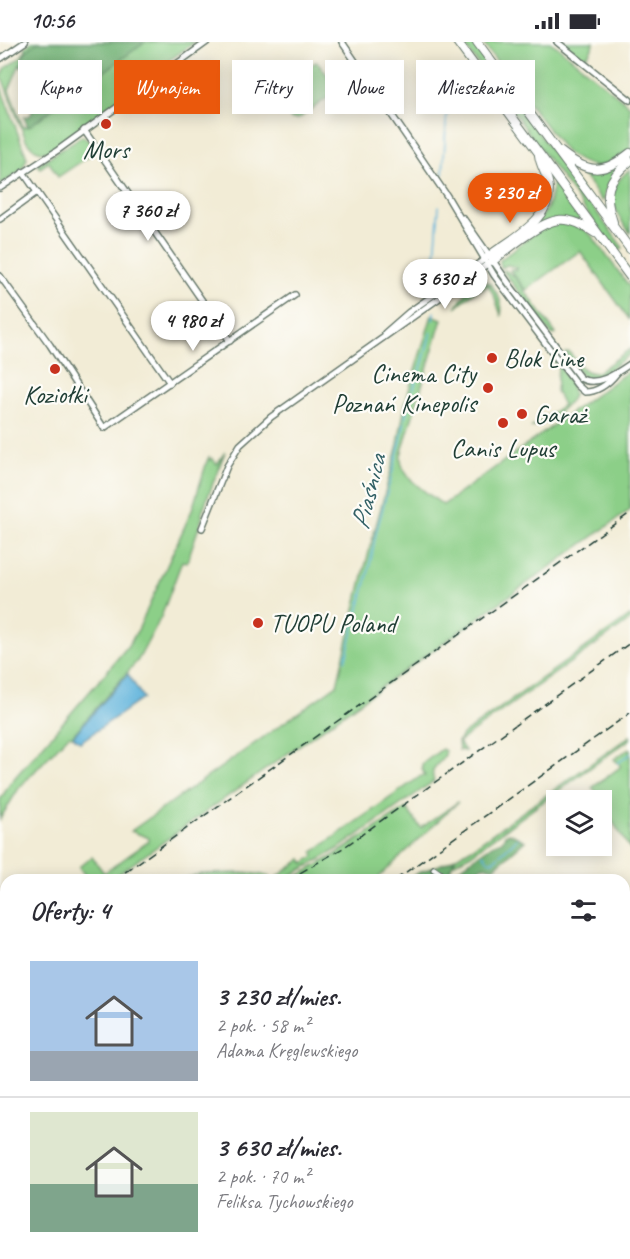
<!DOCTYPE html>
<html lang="pl">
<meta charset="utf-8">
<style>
:root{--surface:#fff;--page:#f7f7f7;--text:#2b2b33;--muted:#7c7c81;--line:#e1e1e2;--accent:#ea580c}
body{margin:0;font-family:Caveat,sans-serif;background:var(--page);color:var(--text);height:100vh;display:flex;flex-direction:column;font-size:22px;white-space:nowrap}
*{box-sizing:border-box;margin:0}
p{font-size:20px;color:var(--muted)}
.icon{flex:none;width:33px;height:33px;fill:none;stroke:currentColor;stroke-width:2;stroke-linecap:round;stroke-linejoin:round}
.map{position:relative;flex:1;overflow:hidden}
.side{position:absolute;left:0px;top:832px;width:630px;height:386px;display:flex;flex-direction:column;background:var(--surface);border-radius:18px 18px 0 0;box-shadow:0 3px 15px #0003}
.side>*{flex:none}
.banner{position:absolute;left:18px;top:18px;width:594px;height:54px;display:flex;gap:12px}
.buttons{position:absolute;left:546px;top:748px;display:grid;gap:12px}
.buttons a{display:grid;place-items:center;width:66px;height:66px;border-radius:0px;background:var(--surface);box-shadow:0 3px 15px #0003;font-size:30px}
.price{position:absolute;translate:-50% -51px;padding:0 14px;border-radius:21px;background:#fff;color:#222;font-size:20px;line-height:39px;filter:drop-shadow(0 2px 3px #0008)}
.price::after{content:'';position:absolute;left:50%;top:36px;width:18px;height:14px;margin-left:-9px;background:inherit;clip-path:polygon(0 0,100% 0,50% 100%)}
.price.selected{background:var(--accent);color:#fff}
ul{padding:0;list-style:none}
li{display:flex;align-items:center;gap:18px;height:150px;padding:0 30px}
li+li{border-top:2px solid var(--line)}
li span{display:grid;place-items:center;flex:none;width:168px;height:120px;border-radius:0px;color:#555}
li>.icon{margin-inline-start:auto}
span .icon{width:72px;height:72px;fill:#fffc;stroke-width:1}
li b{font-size:26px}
h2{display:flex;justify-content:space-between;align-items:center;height:72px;padding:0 30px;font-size:26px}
.pill{padding:0 21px;border-radius:0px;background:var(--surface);box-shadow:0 3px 15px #0003;font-size:21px;line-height:54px}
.pill.selected{background:var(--accent);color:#fff}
.status{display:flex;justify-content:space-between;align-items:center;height:42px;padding:0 30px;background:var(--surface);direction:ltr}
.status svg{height:16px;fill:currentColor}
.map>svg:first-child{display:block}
.green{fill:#8ccf88;stroke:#56865e;stroke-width:1.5;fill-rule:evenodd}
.forest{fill:#71b274;stroke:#487854;stroke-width:1.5}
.water{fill:#61b4dc;stroke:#407888;stroke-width:1.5}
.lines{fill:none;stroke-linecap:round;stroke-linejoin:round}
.stream{stroke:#61b4dc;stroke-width:1.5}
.street-casing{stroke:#697a6d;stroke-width:8}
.secondary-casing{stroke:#697a6d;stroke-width:10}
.street{stroke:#fff;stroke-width:5}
.secondary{stroke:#fff;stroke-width:8}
.rail{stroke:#1f3d34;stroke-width:1.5;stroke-dasharray:9 4.5;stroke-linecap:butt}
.poi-dot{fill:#c8321e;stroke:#fdfcf7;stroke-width:2}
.labels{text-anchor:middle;stroke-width:4.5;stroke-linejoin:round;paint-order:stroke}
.poi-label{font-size:26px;fill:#1f3d34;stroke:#fdfcf7}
.water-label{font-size:27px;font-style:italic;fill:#336166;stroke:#fdfcf7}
</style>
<div class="status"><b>10:56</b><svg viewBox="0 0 49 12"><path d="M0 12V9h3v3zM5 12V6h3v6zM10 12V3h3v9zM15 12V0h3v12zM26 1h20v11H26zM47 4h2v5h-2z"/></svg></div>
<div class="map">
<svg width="630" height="1217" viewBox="0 0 630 1217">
<rect width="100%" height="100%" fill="#fdfcf7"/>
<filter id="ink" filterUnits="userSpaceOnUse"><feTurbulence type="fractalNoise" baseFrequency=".0167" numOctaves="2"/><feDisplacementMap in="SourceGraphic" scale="12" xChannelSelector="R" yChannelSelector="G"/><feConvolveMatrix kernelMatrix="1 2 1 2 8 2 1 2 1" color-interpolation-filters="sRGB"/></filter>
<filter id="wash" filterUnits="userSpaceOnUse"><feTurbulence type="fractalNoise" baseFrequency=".008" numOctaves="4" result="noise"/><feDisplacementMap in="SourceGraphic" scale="24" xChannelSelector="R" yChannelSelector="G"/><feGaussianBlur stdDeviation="1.35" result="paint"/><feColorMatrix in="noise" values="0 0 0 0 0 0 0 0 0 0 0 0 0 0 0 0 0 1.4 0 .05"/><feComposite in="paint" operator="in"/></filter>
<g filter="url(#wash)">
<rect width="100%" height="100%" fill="#f2ecd6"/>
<!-- green -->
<g class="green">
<path d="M32 0H195L157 27 139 47 51 109C39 112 33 108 26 98L1 33H3L5 26 21 15 26 7 25 5ZM19 24 45 34 27 84 23 85 9 48Z"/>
<polygon points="462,0 472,0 623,206 616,210"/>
<path d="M482 0H550L558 5 630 64V108C601 126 595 131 566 110Z"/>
<polygon points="561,0 593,0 592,6 588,13 580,15"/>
<polygon points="316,20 319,22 335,43 334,51 298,77 291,77 273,53 273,49"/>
<polygon points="0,43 27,116 22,128 0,143"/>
<polygon points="82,94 86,96 95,107 89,111 91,113 58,135 49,120 40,126 37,123"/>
<polygon points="630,113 605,150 604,158 602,159 579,127 587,128"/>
<path d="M630 127V191C612 167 603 149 630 127Z"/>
<path d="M553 141 582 178 533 184C549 166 549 164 553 141Z"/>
<polygon points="566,179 585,188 592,194 630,245 629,277 580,209 526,248 510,228 511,227 516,228 516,225 507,223 501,226 500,218 544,184"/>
<polygon points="505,228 515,235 556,292 555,293 551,292 503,229"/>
<path d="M485 240 490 241C497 251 504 261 501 273L495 256 488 243 474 250 456 265 467 250Z"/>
<path d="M432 273 442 277 401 413C398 435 428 451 443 463L630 328V468L110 838H88L79 825 92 815 104 831 149 799V796L131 789 337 643 366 521 398 402 406 358Z"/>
<path d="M630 307V312L610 327 591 337 582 334 565 311 569 310C578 320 583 334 598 330Z"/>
<path d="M555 317 572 344 573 354C568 364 543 385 532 385L563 363 556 349 558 325 554 320Z"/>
<polygon points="225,410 202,470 202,476 187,520 182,519 161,575 138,618 72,694 69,693 19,746 0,777 0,758 11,740 98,640 127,605 138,588 192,468 207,419 209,415 210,418 212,416 217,422"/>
<polygon points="630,574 630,578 465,695 459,700 465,709 459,708 458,700 462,693"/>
<polygon points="630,694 630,697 471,812 453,822 454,818 451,818 472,806"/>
<polygon points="630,706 630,807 602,763 602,759 599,759 596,755 598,751 592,746 620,725 620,723 614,717"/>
<path d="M442 707 445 709V713C439 723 429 725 434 739L338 807 283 838H273L302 817 304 821 314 814 313 810 421 734H425L422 727V722Z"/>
<polygon points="458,760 376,838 291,838 335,813 406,766 421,786"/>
<polygon points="248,831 270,834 270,836 266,838 178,838 203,832"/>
<polygon points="6,960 6,1097 0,1100 0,965"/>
</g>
<!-- forest -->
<g class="forest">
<polygon points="38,0 145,0 28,85 24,75 31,73 45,34 20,23 26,9"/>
<polygon points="509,791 525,799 494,826 482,824 473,832 476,838 462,838 457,831 459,827 492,803 502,799 505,793"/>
<polygon points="455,817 448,832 442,830 438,833 439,838 407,838 420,830"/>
</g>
<!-- water -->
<polygon class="water" points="128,632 143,656 80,700 73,694"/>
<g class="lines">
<!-- stream -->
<g class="stream">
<polyline points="438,28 448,50 443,132"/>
<polyline points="438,239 435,215 439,164"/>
<polyline points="433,278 434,270"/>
<polyline points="345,619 368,532 376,491 401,398 408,362 422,323 431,290"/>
<polyline points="618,721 630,712"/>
<polyline points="483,812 488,818 493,819 518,796"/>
<polyline points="138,1212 142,1217"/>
</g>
</g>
</g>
<g filter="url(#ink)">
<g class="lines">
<!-- street casing -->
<g class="street-casing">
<g id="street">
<path d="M342 0 447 154 494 233 577 343 585 350C599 350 609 341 617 331"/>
<polyline points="557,0 630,58"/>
<polyline points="0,17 25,0"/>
<polyline points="84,88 230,299"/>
<polyline points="23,130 170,341"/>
<polyline points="0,146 58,108 207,0"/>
<path d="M463 176 512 246 580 336C596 346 617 331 630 322"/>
<polyline points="0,177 37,150"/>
<polyline points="0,234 50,303 104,386 295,253"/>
<polyline points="385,291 409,270 488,215"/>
<polyline points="202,486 227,424 240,403 271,375 489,221"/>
<polyline points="434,827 449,838"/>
<polyline points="624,941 630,943"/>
<polyline points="624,1134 630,1139"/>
<polyline points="520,1212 531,1217"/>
</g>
</g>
<!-- secondary casing -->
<g class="secondary-casing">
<g id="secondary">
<polyline points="457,0 630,235"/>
<polyline points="477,0 630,207"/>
<path d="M561 110C587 131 603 133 630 111"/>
<path d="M613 180C603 152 607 137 630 119"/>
<path d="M489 214C512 196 556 176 548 140 546 131 540 123 539 113"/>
<path d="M493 219C504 210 515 201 527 193 553 175 567 171 595 191"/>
<polyline points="624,882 630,878"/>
<polyline points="469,1217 470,1212"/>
</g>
</g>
<!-- street -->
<use href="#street" class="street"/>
<!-- secondary -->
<use href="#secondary" class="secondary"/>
<!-- rail -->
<g class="rail">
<polyline points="114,838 630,471"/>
<polyline points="288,838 343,806 630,601"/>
<polyline points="395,838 630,671"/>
<polyline points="0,924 6,920"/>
<polyline points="0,1102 6,1099"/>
</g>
</g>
</g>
<!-- markers -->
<g class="poi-dot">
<circle cx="106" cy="82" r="6"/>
<circle cx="492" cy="316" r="6"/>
<circle cx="55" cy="327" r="6"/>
<circle cx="488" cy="346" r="6"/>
<circle cx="522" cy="372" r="6"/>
<circle cx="503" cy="381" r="6"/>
<circle cx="258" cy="581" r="6"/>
</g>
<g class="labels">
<!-- poi labels -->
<g class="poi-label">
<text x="106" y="116">Mors</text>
<text x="504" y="325" text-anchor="start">Blok Line</text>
<text x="476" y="340" text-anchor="end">Cinema City<tspan x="476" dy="30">Poznań Kinepolis</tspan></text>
<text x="55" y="361">Koziołki</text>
<text x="534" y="381" text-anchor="start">Garaż</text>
<text x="503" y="415">Canis Lupus</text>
<text x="270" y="590" text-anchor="start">TUOPU Poland</text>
</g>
<!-- water labels -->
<g class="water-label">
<text transform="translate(368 450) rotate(-76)" y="9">Piaśnica</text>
</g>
</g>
</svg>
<div class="buttons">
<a><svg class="icon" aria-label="layers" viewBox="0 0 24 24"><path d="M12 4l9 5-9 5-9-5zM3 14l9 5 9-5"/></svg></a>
</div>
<b class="price selected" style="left:510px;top:182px">3 230 zł</b>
<b class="price" style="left:148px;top:200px">7 360 zł</b>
<b class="price" style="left:445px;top:268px">3 630 zł</b>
<b class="price" style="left:193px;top:310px">4 980 zł</b>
<div class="banner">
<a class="pill">Kupno</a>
<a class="pill selected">Wynajem</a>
<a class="pill">Filtry</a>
<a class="pill">Nowe</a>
<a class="pill">Mieszkanie</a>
</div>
<section class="side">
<h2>Oferty: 4<svg class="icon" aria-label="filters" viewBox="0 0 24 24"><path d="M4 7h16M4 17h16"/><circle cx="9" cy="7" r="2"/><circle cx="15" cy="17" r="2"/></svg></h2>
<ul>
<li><span style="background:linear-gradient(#a9c7e8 75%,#9aa5b1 0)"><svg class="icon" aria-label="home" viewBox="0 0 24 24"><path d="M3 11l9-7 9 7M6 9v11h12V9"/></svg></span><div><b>3 230 zł/mies.</b><p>2 pok. · 58 m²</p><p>Adama Kręglewskiego</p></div></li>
<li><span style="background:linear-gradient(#dfe7d0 60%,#7fa58c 0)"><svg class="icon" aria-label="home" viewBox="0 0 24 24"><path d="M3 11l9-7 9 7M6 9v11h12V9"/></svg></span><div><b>3 630 zł/mies.</b><p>2 pok. · 70 m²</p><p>Feliksa Tychowskiego</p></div></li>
</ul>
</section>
</div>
